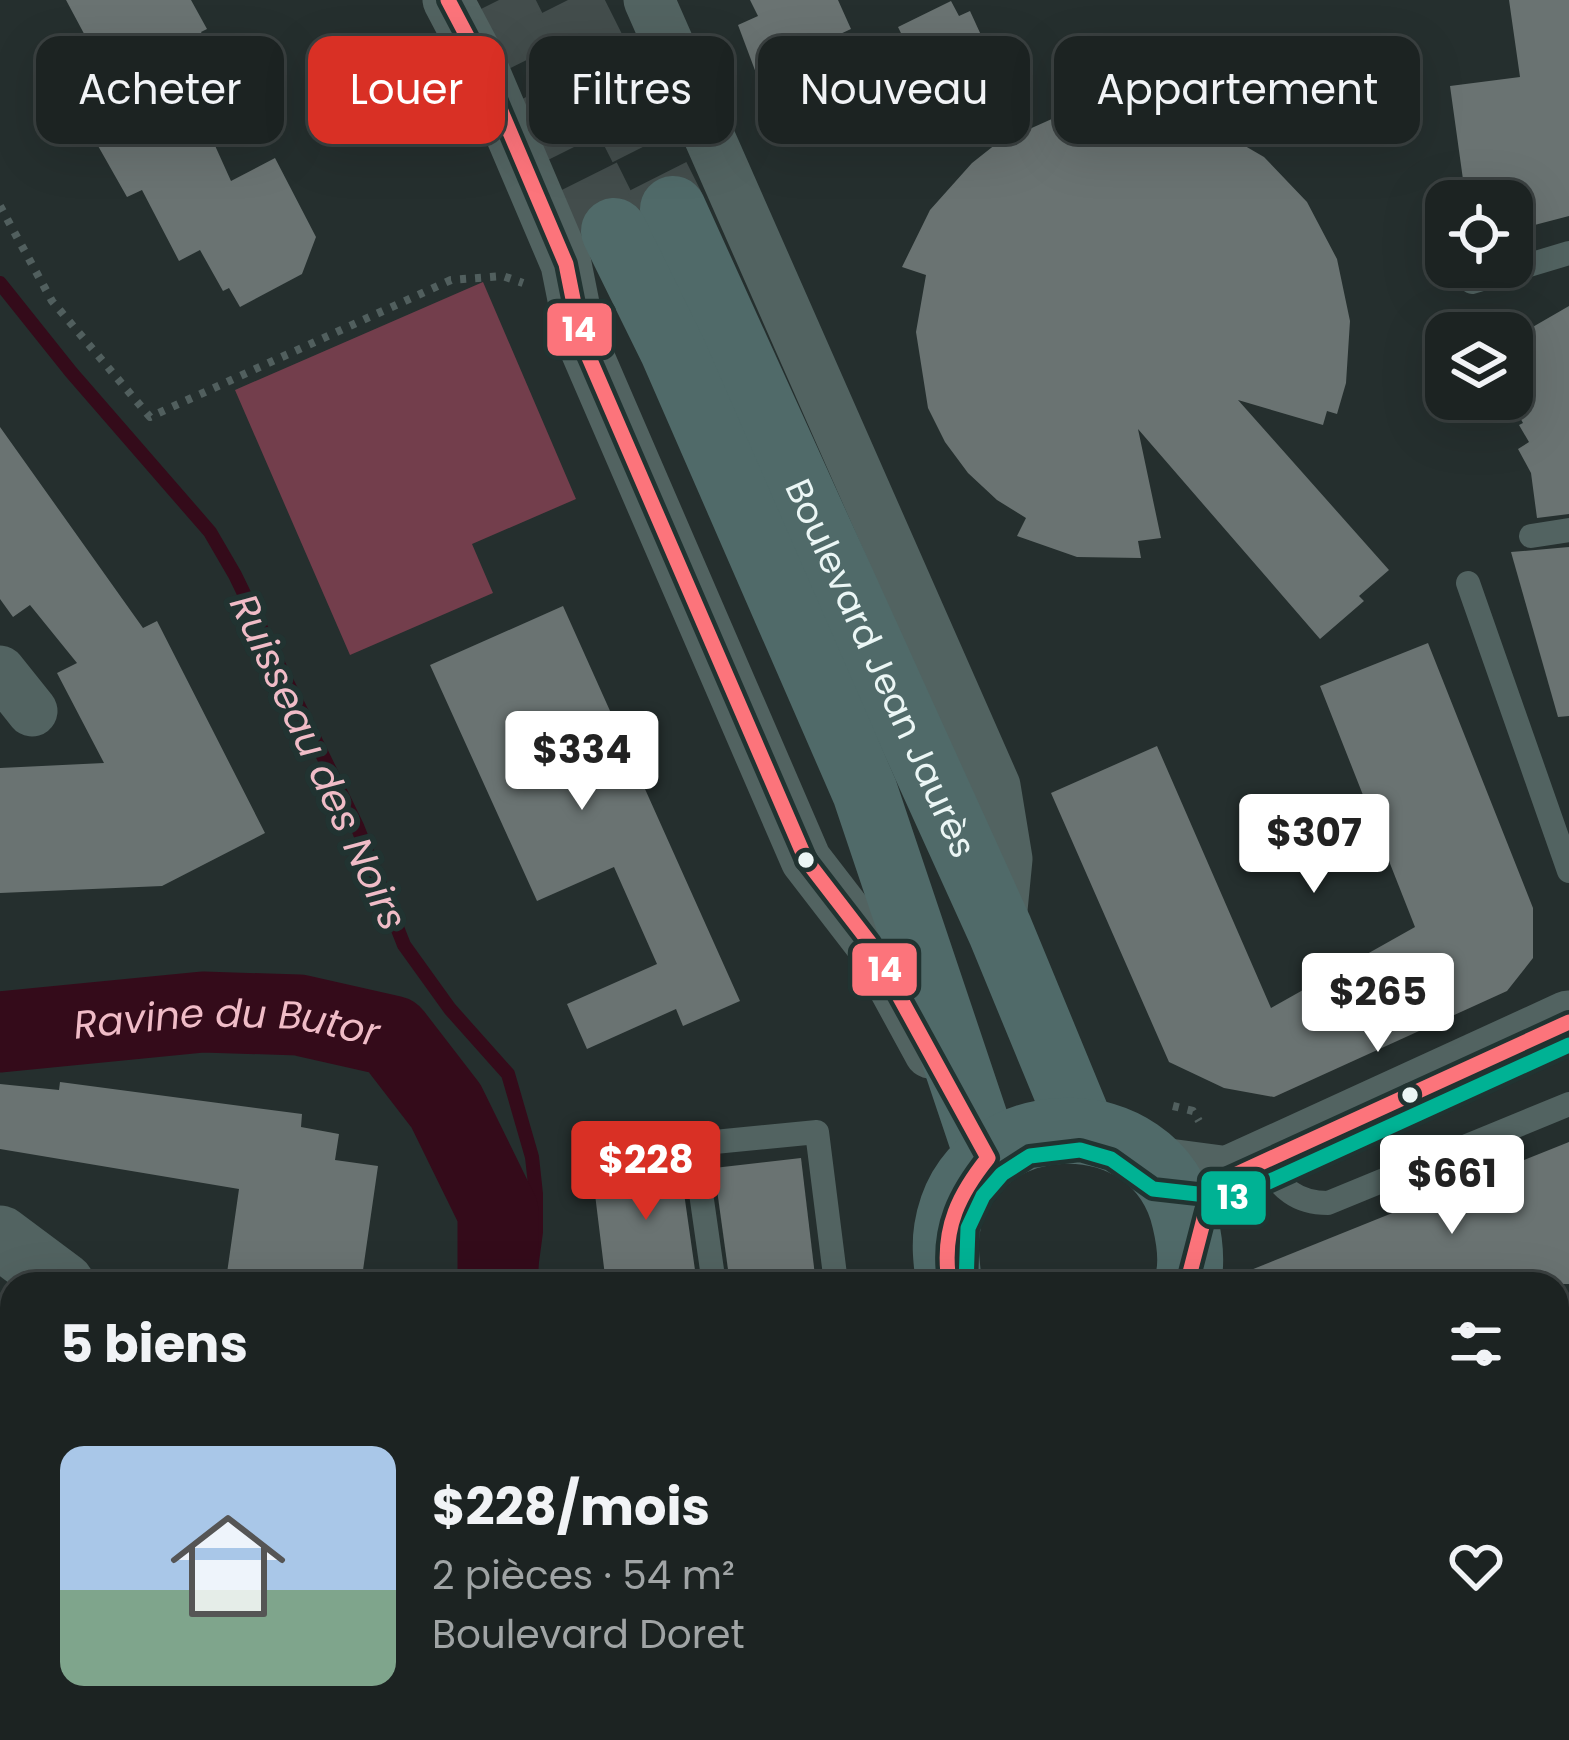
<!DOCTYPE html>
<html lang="fr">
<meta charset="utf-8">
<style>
:root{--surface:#1c2322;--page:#252b2a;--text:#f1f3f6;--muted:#a0a4a5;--line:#3a4040;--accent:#d93025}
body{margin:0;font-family:Poppins,sans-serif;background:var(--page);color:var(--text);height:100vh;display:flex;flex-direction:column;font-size:45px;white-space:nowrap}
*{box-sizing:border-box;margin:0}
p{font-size:39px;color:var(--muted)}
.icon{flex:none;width:66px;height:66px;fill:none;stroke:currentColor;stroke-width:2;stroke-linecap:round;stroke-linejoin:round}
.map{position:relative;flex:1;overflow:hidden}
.side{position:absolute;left:0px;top:1272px;width:1569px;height:468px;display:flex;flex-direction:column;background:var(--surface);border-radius:36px 36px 0 0;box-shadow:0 12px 48px #0002,0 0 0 3px var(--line)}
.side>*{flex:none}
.top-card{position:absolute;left:36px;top:36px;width:1497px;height:108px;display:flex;gap:24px}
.tools{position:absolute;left:1425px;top:180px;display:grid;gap:24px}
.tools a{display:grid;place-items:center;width:108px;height:108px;border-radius:24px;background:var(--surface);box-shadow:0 12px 48px #0002,0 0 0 3px var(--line);font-size:60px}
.price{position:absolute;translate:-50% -102px;padding:0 27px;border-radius:12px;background:#fff;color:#222;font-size:39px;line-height:78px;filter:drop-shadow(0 3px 6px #0008)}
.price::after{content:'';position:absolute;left:50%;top:72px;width:36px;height:27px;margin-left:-18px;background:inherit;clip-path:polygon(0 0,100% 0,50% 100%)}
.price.selected{background:var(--accent);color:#fff}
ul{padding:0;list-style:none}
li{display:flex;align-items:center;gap:36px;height:300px;padding:0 60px}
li+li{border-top:3px solid var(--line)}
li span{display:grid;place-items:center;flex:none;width:336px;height:240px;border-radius:24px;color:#555}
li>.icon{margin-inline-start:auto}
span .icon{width:144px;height:144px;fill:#fffc;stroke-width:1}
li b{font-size:51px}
h2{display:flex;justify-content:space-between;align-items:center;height:144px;padding:0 60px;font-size:51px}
.tag{padding:0 42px;border-radius:24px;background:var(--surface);box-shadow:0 12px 48px #0002,0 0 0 3px var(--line);font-size:42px;line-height:108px}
.tag.selected{background:var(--accent);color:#fff}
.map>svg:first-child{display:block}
.green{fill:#733e4c}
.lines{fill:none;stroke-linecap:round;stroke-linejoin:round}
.stream{stroke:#340b1a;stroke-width:14}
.river{stroke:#340b1a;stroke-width:81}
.building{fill:#6a7372}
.primary-tunnel{stroke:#434d4c;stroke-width:66;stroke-dasharray:66 33;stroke-linecap:butt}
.path{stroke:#515f5e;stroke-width:8;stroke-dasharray:6 9;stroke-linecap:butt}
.service{stroke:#526361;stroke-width:24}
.minor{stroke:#526361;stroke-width:51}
.tertiary{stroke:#526361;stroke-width:63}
.primary{stroke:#506a69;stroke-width:66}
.bus-1-casing{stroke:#213331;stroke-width:24}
.bus-2-casing{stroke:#213331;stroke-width:24}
.bus-1{stroke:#fc747b;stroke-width:15}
.bus-2{stroke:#00b294;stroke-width:15}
.bus-dot{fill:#ebf6f5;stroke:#213331;stroke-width:4.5}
.labels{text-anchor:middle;stroke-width:12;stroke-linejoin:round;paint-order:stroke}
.street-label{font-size:36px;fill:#ebf6f5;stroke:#213331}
.water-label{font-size:39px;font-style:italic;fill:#f0bcc7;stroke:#213331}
.line-badge{stroke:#213331;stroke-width:4.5}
.badge-label{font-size:33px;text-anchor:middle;font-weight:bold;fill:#fff}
</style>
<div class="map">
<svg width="1569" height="1740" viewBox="0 0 1569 1740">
<rect width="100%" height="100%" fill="#252f2e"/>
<!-- green -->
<g class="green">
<polygon points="483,282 576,499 472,544 493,593 350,655 235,390"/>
<polygon points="949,1728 1066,1728 1068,1740 929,1740"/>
</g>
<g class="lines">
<!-- stream -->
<polyline class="stream" points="0,283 71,372 210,532 235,575 357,826 404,945 450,1009 508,1074 532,1157 536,1194 536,1232 529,1284"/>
<!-- river -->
<g class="river">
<path id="s1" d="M0 1032 203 1012 299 1015 392 1036 446 1106 498 1212V1284"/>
<polyline points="483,1740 483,1728"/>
</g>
</g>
<!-- building -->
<g class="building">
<polygon points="66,0 191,0 207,29 201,32 239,101 203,119 231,181 275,158 316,237 302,274 240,307 229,288 223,291 200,250 179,261 142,190 127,197 89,130 103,122 83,88 90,85 72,53 89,43"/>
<polygon points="750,0 838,0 851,29 756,73 738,25 758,16"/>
<polygon points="1509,0 1569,0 1569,216 1512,231 1512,201 1466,201 1450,86 1520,77"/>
<polygon points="951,1 959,16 970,11 992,59 929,90 898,27"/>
<polygon points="1116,108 1179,115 1209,125 1264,157 1307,202 1337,259 1350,321 1346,383 1337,414 1327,411 1323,425 1238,400 1389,570 1359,596 1364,601 1320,639 1138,429 1161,538 1138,541 1141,558 1077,557 1017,536 1026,518 997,500 968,473 945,442 928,408 916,332 926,275 902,267 930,210 972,163 996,144 1054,118"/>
<polygon points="1569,306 1569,514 1537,518 1531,473 1518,449 1529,442 1519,425 1523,423 1512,403 1512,339"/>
<polygon points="0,427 143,628 157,621 265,833 162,886 0,893 0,768 104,763 57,673 77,663 30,605 13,617 0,599"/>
<polygon points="1569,547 1569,716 1558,717 1511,552"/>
<polygon points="563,606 740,1001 683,1026 676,1009 587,1049 567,1004 657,964 614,867 537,901 430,665"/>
<polygon points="1428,643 1533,908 1533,958 1507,991 1274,1097 1224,1088 1169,1062 1051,793 1157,746 1271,1008 1415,927 1320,686"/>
<polygon points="60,1082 302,1114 301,1127 339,1134 335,1160 378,1166 361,1284 252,1284 226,1280 239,1189 0,1149 0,1084 59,1090"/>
<polygon points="670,1139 674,1173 681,1172 697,1284 606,1284 594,1186"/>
<polygon points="1569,1142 1569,1284 1226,1284 1226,1280"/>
<polygon points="801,1158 816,1284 730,1284 714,1168"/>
</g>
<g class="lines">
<!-- primary-tunnel -->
<g class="primary-tunnel">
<polyline points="499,0 614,231"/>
<polyline points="568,0 673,209"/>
</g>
<!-- path -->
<g class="path">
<polyline points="0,206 52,301 150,417 451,280 503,276 523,283"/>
<polyline points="1173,1106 1193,1111 1199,1121"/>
</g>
<!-- service -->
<g class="service">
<polyline points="1472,282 1569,253"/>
<polyline points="1531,536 1569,530"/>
<polyline points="1468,583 1569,871"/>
<path d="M1264 1164C1283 1188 1295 1203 1328 1203L1569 1104"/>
<polyline points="714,1284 694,1144 817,1132 835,1275 841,1284"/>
<polyline points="658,1728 659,1740"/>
<polyline points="902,1740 917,1732 926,1740"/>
</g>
<!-- minor -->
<g class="minor">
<polyline points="448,0 478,57 566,264 581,339 806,860 870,943 930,1053"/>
<polyline points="649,0 995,786 1007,859 1000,930"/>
<polyline points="0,671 32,711"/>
</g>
<!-- tertiary -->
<g class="tertiary">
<polyline points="1160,1169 1228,1178 1569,1022"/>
<polyline points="0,1237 63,1284"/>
</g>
<!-- primary -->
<g class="primary">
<path id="s2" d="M673 209 1000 930 1082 1129"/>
<polyline points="614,231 673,351 865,792 988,1158"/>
<path d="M949 1284C947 1265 944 1248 947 1229 967 1103 1157 1096 1185 1221 1190 1242 1193 1264 1187 1284"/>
<polyline points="1117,1728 1119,1740"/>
<polyline points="1225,1728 1227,1740"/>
</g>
<!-- bus-1 casing -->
<g class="bus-1-casing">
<g id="bus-1">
<path d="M448 0 478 57 566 264 581 339 806 860 870 943 988 1158C959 1194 943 1227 948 1274L937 1284"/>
<polyline points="1187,1284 1206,1211 1228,1178 1569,1022"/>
</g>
</g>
<!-- bus-2 casing -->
<g class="bus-2-casing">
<polyline id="bus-2" points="966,1284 968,1228 983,1196 1002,1174 1030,1156 1080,1150 1111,1159 1153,1189 1233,1198 1569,1045"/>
</g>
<!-- bus-1 -->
<use href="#bus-1" class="bus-1"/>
<!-- bus-2 -->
<use href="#bus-2" class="bus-2"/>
</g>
<!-- markers -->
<g class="bus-dot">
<circle cx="806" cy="860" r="10"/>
<circle cx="1410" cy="1095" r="10"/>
</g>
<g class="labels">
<!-- street labels -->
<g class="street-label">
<text dy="13" stroke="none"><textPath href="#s2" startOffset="504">Boulevard Jean Jaurès</textPath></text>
</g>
<!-- water labels -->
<g class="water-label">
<text transform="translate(319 762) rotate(65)" y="14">Ruisseau des Noirs</text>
<text dy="14" stroke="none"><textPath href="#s1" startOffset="228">Ravine du Butor</textPath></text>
</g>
</g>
<g class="line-badge">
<rect x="545" y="301" width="69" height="57" rx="12" fill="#fc747b"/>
<rect x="850" y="941" width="69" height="57" rx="12" fill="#fc747b"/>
<rect x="1199" y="1169" width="69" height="58" rx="12" fill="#00b294"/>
</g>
<g class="badge-label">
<text x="579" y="341">14</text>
<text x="885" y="981">14</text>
<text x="1233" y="1209">13</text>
</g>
</svg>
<div class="tools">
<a><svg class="icon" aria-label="locate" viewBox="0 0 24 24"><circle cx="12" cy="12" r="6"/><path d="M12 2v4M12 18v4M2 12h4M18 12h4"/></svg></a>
<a><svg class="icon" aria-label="layers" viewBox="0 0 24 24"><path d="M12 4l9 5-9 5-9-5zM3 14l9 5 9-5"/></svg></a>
</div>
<b class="price" style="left:582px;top:813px">$334</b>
<b class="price" style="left:1314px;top:896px">$307</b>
<b class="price" style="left:1378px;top:1055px">$265</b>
<b class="price selected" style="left:646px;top:1223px">$228</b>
<b class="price" style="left:1452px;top:1237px">$661</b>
<div class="top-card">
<a class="tag">Acheter</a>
<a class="tag selected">Louer</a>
<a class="tag">Filtres</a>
<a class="tag">Nouveau</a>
<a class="tag">Appartement</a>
</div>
<section class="side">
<h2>5 biens<svg class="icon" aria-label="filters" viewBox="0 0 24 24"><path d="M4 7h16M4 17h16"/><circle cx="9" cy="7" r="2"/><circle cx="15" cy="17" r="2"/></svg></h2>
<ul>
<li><span style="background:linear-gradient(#a9c7e8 60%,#7fa58c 0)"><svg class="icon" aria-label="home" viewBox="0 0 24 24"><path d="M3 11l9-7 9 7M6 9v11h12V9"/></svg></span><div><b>$228/mois</b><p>2 pièces · 54 m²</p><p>Boulevard Doret</p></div><svg class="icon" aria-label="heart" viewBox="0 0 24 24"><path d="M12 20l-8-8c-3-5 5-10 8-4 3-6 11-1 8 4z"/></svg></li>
</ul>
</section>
</div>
